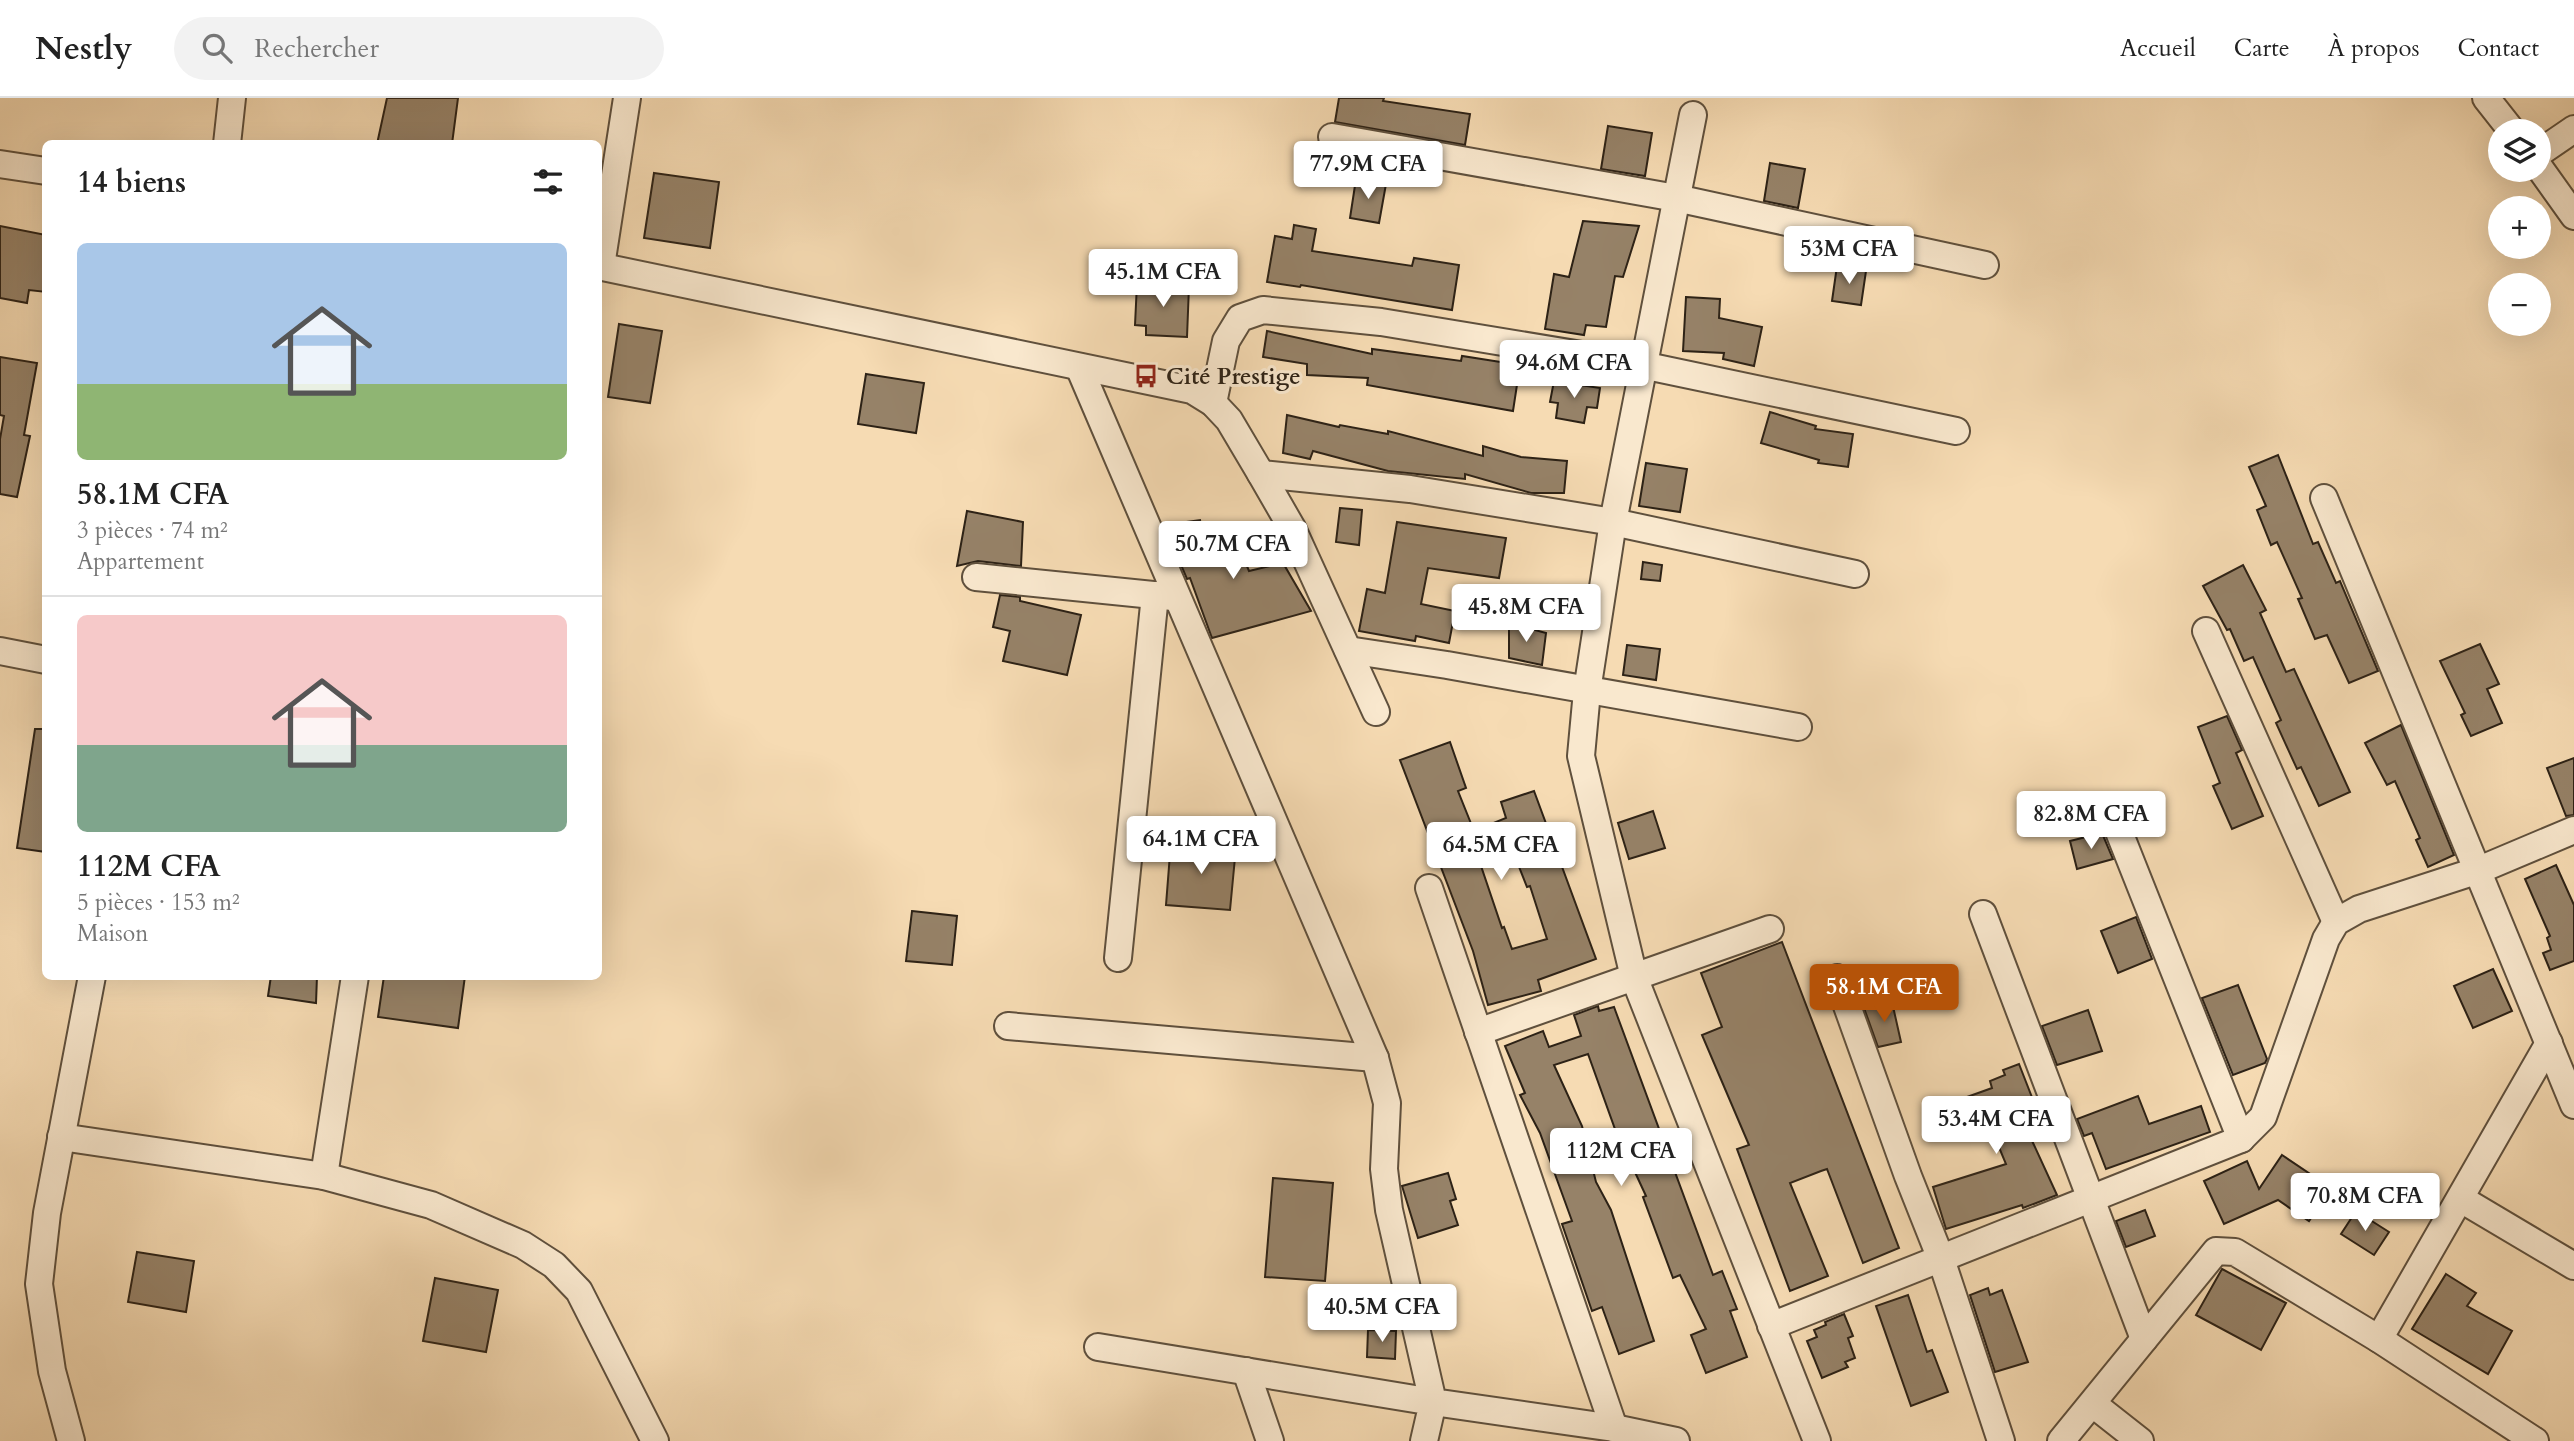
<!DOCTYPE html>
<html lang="fr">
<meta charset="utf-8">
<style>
:root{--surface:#fff;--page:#f2f2f2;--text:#222;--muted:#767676;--line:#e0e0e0;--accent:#b45309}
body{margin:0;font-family:Cardo,serif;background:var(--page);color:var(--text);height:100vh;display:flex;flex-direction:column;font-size:26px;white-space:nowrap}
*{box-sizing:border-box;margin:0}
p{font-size:23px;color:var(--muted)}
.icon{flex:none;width:38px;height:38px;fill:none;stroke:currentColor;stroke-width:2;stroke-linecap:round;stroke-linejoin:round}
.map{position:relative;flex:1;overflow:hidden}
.drawer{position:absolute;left:42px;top:42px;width:560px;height:840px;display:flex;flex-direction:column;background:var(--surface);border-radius:10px;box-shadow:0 7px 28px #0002}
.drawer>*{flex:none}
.buttons{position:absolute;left:2488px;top:21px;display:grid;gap:14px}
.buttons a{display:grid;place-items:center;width:63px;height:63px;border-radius:50%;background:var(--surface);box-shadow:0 7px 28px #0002;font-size:35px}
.price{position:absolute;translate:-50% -60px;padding:0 16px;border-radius:7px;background:#fff;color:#222;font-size:23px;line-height:46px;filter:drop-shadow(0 2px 4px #0008)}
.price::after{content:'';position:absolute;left:50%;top:42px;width:21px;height:16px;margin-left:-10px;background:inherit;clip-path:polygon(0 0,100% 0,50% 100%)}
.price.active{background:var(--accent);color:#fff}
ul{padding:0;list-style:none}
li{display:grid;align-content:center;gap:14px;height:371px;padding:0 35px}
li+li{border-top:2px solid var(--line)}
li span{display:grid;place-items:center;height:217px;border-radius:10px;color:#555}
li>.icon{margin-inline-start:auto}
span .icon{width:126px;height:126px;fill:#fffc;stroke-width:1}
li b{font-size:30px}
h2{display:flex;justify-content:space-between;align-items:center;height:84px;padding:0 35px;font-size:30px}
header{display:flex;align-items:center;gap:42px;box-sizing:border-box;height:98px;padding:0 35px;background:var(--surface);border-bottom:2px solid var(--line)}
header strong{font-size:33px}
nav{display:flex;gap:38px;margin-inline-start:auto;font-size:24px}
.search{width:490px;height:63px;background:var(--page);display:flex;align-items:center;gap:18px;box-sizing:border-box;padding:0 24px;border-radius:38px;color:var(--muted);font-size:26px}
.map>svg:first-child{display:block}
.building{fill:#968268;stroke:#2d2216;stroke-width:2;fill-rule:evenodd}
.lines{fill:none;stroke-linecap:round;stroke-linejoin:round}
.street-casing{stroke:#5f503d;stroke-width:30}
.street{stroke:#f9e8ce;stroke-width:26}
.labels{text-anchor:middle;stroke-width:6;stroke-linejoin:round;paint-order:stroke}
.poi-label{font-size:23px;font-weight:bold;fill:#2d2216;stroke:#f9e8ce;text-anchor:start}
</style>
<header>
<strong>Nestly</strong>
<div class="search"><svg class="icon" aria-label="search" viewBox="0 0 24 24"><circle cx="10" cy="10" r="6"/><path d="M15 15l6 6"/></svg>Rechercher</div>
<nav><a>Accueil</a><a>Carte</a><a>À propos</a><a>Contact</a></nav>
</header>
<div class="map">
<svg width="2574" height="1343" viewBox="0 0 2574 1343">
<rect width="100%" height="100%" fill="#f6dbb3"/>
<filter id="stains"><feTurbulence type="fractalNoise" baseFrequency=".00286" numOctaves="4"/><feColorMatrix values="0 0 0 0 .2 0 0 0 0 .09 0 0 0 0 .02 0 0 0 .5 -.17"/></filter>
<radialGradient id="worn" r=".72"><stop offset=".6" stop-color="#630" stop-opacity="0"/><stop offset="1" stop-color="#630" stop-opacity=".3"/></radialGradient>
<!-- building -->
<g class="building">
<polygon points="387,0 458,0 452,46 377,46"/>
<polygon points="1339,0 1384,0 1383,3 1470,16 1465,47 1335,24"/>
<polygon points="1608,28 1652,35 1645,78 1601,71"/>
<polygon points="1770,65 1805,71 1798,110 1764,103"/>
<polygon points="654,75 719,84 710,150 644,140"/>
<polygon points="1356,81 1386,86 1379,125 1350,120"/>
<polygon points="1583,123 1639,128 1623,179 1615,178 1606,229 1586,227 1584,237 1545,231 1554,176 1569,179"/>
<polygon points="1294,127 1316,131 1312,153 1412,168 1414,160 1459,167 1452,212 1301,187 1300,189 1267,184 1275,138 1292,141"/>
<polygon points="0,128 46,137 46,194 29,192 27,205 0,200"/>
<polygon points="1837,168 1866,173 1861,207 1832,203"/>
<polygon points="1137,185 1189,188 1187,239 1146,237 1146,228 1135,227"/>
<polygon points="1686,199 1720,201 1719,220 1762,229 1754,268 1723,261 1724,255 1683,253"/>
<polygon points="619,226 662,233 650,305 608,299"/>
<polygon points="1267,233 1372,256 1372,251 1461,263 1462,258 1520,267 1513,313 1367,287 1368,280 1307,277 1307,266 1263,259"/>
<polygon points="0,259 37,265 24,337 30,338 17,399 0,396 0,341 4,318 0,317"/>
<polygon points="866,276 924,285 916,335 858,326"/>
<polygon points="1554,283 1600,290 1597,310 1587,309 1584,325 1556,320 1558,305 1550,304"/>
<polygon points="1770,314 1816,328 1815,331 1853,336 1848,369 1818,365 1819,362 1761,345"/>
<polygon points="1287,317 1339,329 1340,327 1388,336 1388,333 1483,358 1483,348 1521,359 1567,363 1564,395 1531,395 1465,376 1465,381 1388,373 1313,353 1310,361 1283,355"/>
<polygon points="2278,357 2313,446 2318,444 2336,485 2340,483 2378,573 2349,585 2327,537 2315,541 2298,501 2302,500 2277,444 2271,447 2257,412 2266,408 2249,369"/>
<polygon points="1646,365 1687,371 1680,414 1639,408"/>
<polygon points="1340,410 1362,412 1359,447 1336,444"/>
<polygon points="967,413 1023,424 1021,468 978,463 957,468"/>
<polygon points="1200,422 1203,440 1230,427 1249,473 1283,465 1311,513 1212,540 1190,480 1187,481 1164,427"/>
<polygon points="1397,424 1506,440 1499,480 1428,470 1421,506 1455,513 1449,545 1416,538 1415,543 1359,533 1367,491 1385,495"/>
<polygon points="1643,464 1662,467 1660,483 1641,481"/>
<polygon points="2243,467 2266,512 2260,515 2286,574 2294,571 2350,694 2319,708 2301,669 2297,671 2276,625 2281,622 2253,559 2244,563 2230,531 2227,532 2203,488"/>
<polygon points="1000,497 1020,499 1020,503 1081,517 1067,577 1003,563 1010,533 993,529"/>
<polygon points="1509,525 1546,535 1542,567 1509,560"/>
<polygon points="2480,546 2499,586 2487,591 2502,625 2471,638 2461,617 2465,615 2440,563"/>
<polygon points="1627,547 1660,551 1656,582 1623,577"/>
<polygon points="2227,618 2242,652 2236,655 2263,718 2232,731 2213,688 2220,685 2198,629"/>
<polygon points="2401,627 2454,757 2428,769 2416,742 2420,740 2395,683 2387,687 2365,645"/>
<polygon points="35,631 46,631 46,754 17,750"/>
<path d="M1450 644 1466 690 1458 693 1474 733 1506 720 1501 704 1534 693 1596 861 1538 882 1541 893 1488 907 1473 853 1400 662ZM1510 746 1527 789 1530 788 1547 841 1512 851 1504 829 1502 830 1478 759Z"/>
<polygon points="2574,660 2574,717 2566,718 2547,670"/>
<polygon points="1653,713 1665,750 1629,761 1618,725"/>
<polygon points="2102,735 2113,761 2077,771 2070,743"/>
<polygon points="1171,743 1236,749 1230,812 1166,807"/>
<polygon points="2556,767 2574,807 2574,863 2550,872 2543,855 2551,852 2547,840 2550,838 2525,781"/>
<polygon points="912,813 957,818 952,867 906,863"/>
<polygon points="2136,819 2152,861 2118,875 2101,833"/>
<polygon points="1782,844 1899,1150 1863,1165 1827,1071 1821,1073 1790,1085 1828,1178 1790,1193 1737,1051 1749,1047 1702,937 1722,929 1701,875"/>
<polygon points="2493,871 2512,913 2473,930 2454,888"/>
<polygon points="271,878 317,878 316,905 268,898"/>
<polygon points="384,878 465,878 458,930 378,919"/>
<polygon points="2238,887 2267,961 2265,965 2233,977 2202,900"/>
<polygon points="1892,904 1901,944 1878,949 1864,910"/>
<polygon points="1598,908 1599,913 1614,909 1713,1177 1722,1173 1737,1211 1730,1213 1747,1259 1706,1275 1691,1237 1706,1231 1680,1177 1673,1180 1643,1099 1646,1098 1615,1031 1588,956 1554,967 1582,1028 1596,1084 1611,1112 1654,1243 1619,1256 1602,1209 1592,1213 1562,1126 1572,1123 1540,1035 1520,997 1525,995 1505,948 1543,933 1549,949 1581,938 1574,917"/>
<polygon points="2088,912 2102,953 2057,967 2042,928"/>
<polygon points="2019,966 2033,1002 2016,1008 2057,1097 2023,1110 2022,1107 1946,1131 1933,1089 2006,1066 1986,1018 1944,1030 1936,1010 1992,990 1990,983 2005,977 2003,972"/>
<polygon points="2138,998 2149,1026 2201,1008 2210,1034 2106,1071 2092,1035 2084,1038 2077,1021"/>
<polygon points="2282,1057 2331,1090 2309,1123 2278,1102 2224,1126 2204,1083 2247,1063 2259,1091"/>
<polygon points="1448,1075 1456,1101 1450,1103 1458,1127 1418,1140 1402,1088"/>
<polygon points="1273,1080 1333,1085 1325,1183 1265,1179"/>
<polygon points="2145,1112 2155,1138 2126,1149 2116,1123"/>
<polygon points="2356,1113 2389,1134 2374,1157 2341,1136"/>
<polygon points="137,1154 194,1163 186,1214 128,1204"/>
<polygon points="2222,1171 2286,1205 2261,1252 2196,1217"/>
<polygon points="2446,1176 2476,1195 2467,1208 2512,1233 2488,1276 2412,1231"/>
<polygon points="435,1180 498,1192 486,1254 423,1243"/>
<polygon points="1988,1190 1990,1197 2002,1192 2028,1264 1995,1274 1970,1197"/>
<polygon points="1908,1197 1927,1254 1932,1252 1948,1294 1911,1308 1876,1208"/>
<polygon points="1844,1216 1853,1238 1848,1240 1855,1260 1845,1264 1848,1269 1822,1280 1807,1243 1817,1239 1814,1232 1826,1227 1825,1224"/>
<polygon points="1368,1232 1396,1233 1395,1261 1367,1259"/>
</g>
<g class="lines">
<!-- street casing -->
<g class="street-casing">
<g id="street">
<polyline points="2486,0 2512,33"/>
<polyline points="1693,17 1613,424 1587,593 1581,658 1634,879 1817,1343"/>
<polyline points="1332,39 1676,100 1985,167"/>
<polyline points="227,46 232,0"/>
<polyline points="2539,55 2574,31"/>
<polyline points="0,66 46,73"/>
<polyline points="2539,69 2574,118"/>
<polyline points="598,168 1192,292 1213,305 1229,322 1261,376 1292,430 1376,614"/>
<polyline points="601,168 627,0"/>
<polyline points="1079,269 1375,960 1387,1005 1384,1071 1389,1112 1433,1304 1614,1330 1676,1343"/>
<polyline points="1213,305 1226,243 1240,220 1263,212 1381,224 1642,267 1956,333"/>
<polyline points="1261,376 1410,391 1613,424 1855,476"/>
<polyline points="2324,400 2574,1007"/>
<polyline points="976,479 1173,499"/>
<polyline points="2206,533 2336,824"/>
<polyline points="1348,552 1447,567 1798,629"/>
<polyline points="0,553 46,562"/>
<polyline points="2110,711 2241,1041"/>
<polyline points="1429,790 1614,1330"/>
<polyline points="1983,816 2144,1241"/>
<polyline points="1118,860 1155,497"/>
<polyline points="1837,880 1908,1078 1941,1161 2001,1343"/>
<polyline points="1008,928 1375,960"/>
<polyline points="1478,934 1770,831"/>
<polyline points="61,1039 324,1078 431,1107 523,1147 554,1167 579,1193 655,1343"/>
<polyline points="324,1078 355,878"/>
<polyline points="2461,1101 2574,1168"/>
<polyline points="1771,1228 2241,1041 2263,1019 2326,841 2336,824 2359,811 2479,772 2574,732"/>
<polyline points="2379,1241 2549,945"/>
<polyline points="1098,1249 1433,1304 1424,1343"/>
<polyline points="1246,1273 1270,1343"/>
<polyline points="2093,1306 2140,1343"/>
<polyline points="71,1343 52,1273 39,1186 47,1115 92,878"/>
<polyline points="2061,1343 2216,1153 2235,1154 2379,1241 2535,1343"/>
</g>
</g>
<!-- street -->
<use href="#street" class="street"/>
</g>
<!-- icons -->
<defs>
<g id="bus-bare" transform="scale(1.89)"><path d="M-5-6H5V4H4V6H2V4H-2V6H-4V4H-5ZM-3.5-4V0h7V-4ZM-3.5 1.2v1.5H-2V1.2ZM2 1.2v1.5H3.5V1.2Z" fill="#8f2418" stroke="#f9e8ce" stroke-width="2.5" paint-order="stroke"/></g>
</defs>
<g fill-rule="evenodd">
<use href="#bus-bare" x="1146" y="278"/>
</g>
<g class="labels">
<!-- poi labels -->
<g class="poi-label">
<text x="1166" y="286">Cité Prestige</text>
</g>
</g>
<rect width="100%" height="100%" filter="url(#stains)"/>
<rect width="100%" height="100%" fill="url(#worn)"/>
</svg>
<div class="buttons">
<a><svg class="icon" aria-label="layers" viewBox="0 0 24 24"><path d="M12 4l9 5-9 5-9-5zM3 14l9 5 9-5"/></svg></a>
<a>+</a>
<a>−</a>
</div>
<b class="price" style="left:1368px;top:103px">77.9M CFA</b>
<b class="price" style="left:1849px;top:188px">53M CFA</b>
<b class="price" style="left:1163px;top:211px">45.1M CFA</b>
<b class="price" style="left:1574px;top:302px">94.6M CFA</b>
<b class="price" style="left:1233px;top:483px">50.7M CFA</b>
<b class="price" style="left:1526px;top:546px">45.8M CFA</b>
<b class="price" style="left:2091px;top:753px">82.8M CFA</b>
<b class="price" style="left:1201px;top:778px">64.1M CFA</b>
<b class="price" style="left:1501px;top:784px">64.5M CFA</b>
<b class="price active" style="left:1884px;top:926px">58.1M CFA</b>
<b class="price" style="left:1996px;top:1058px">53.4M CFA</b>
<b class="price" style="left:1621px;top:1090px">112M CFA</b>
<b class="price" style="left:2365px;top:1135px">70.8M CFA</b>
<b class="price" style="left:1382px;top:1246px">40.5M CFA</b>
<section class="drawer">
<h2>14 biens<svg class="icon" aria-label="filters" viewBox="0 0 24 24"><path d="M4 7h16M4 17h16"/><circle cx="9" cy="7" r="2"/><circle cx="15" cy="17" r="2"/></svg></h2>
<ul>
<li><span style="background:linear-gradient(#a9c7e8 65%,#8fb573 0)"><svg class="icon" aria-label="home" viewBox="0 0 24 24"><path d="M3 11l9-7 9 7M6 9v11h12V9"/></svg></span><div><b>58.1M CFA</b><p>3 pièces · 74 m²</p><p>Appartement</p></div></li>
<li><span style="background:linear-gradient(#f6c9c9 60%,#7fa58c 0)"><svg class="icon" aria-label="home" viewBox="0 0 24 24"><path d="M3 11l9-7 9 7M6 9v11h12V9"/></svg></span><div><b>112M CFA</b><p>5 pièces · 153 m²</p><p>Maison</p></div></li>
</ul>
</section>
</div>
